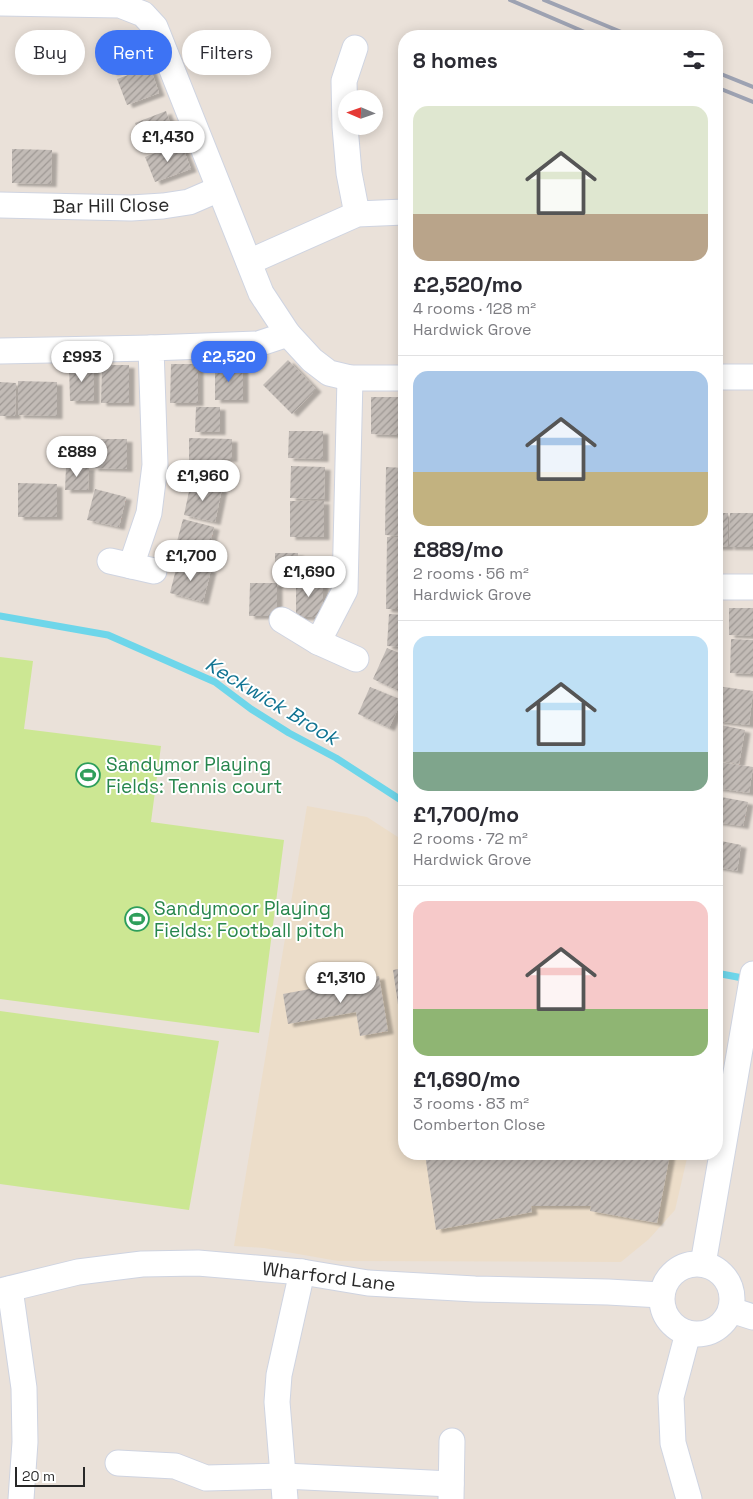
<!DOCTYPE html>
<meta charset="utf-8">
<style>
:root{--surface:#fff;--page:#f7f7f7;--text:#2b2b33;--muted:#7c7c81;--line:#e1e1e2;--accent:#3d73f4}
body{margin:0;font-family:"Space Grotesk",sans-serif;background:var(--page);color:var(--text);height:100vh;display:flex;flex-direction:column;font-size:19px;white-space:nowrap}
*{box-sizing:border-box;margin:0}
p{font-size:16px;color:var(--muted)}
.icon{flex:none;width:28px;height:28px;fill:none;stroke:currentColor;stroke-width:2;stroke-linecap:round;stroke-linejoin:round}
.map{position:relative;flex:1;overflow:hidden}
.drawer{position:absolute;left:398px;top:30px;width:325px;height:1130px;display:flex;flex-direction:column;background:var(--surface);border-radius:20px;box-shadow:0 2px 12px #0003}
.drawer>*{flex:none}
.hud{position:absolute;left:15px;top:30px;width:308px;height:45px;display:flex;gap:10px}
.needle{width:32px;rotate:272deg}
.tools{position:absolute;left:338px;top:90px;display:grid;gap:10px}
.tools a{display:grid;place-items:center;width:45px;height:45px;border-radius:50%;background:var(--surface);box-shadow:0 2px 12px #0003;font-size:25px}
.scale{position:absolute;left:15px;bottom:12px;width:70px;box-sizing:border-box;padding-left:5px;border:2px solid #282828;border-top:0;font-size:14px;line-height:18px;white-space:nowrap;color:#282828;-webkit-text-stroke:4px #fff;paint-order:stroke}
.price{position:absolute;translate:-50% -42px;padding:0 11px;border-radius:18px;background:#fff;color:#222;font-size:16px;line-height:32px;filter:drop-shadow(0 1px 2px #0008)}
.price::after{content:'';position:absolute;left:50%;top:30px;width:15px;height:11px;margin-left:-8px;background:inherit;clip-path:polygon(0 0,100% 0,50% 100%)}
.price.current{background:var(--accent);color:#fff}
ul{padding:0;list-style:none}
li{display:grid;align-content:center;gap:10px;height:265px;padding:0 15px}
li+li{border-top:1px solid var(--line)}
li span{display:grid;place-items:center;height:155px;border-radius:15px;color:#555}
li>.icon{margin-inline-start:auto}
span .icon{width:90px;height:90px;fill:#fffc;stroke-width:1}
li b{font-size:21px}
h2{display:flex;justify-content:space-between;align-items:center;height:60px;padding:0 15px;font-size:21px}
.chip{padding:0 18px;border-radius:22px;background:var(--surface);box-shadow:0 2px 12px #0003;font-size:18px;line-height:45px}
.chip.current{background:var(--accent);color:#fff}
.map>svg:first-child{display:block}
.education{fill:#ecddc9}
.pitch{fill:#cce793}
.lines{fill:none;stroke-linecap:round;stroke-linejoin:round}
.stream{stroke:#6ed6ea;stroke-width:7}
.building{fill:url(#building-hatch);filter:url(#shadow)}
.minor-casing{stroke:#cfd4e1;stroke-width:27}
.minor{stroke:#fff;stroke-width:25}
.rail{stroke:#9da2b2;stroke-width:4}
.labels{text-anchor:middle;stroke-width:4;stroke-linejoin:round;paint-order:stroke}
.street-label{font-size:19px;fill:#282828;stroke:#fff}
.leisure-label{font-size:19px;fill:#27864d;stroke:#fff;text-anchor:start}
.water-label{font-size:20px;font-style:italic;fill:#117492;stroke:#fff}
</style>
<div class="map">
<svg width="753" height="1499" viewBox="0 0 753 1499">
<defs>
<pattern id="building-hatch" width="6" height="6" patternUnits="userSpaceOnUse" patternTransform="scale(1.25)"><rect width="6" height="6" fill="#c2bbb6"/><path d="M-1 1l2-2M0 6l6-6M5 7l2-2" fill="none" stroke="#9e9894"/></pattern>
<filter id="shadow"><feDropShadow dx="5.5" dy="3" stdDeviation="1" flood-color="#0004"/></filter>
</defs>
<rect width="100%" height="100%" fill="#eae1d9"/>
<!-- education -->
<polygon class="education" points="307,806 367,817 404,841 404,1154 688,1154 675,1210 649,1239 621,1262 338,1261 264,1248 234,1246"/>
<!-- pitch -->
<g class="pitch">
<polygon points="0,657 33,661 24,729 161,746 151,822 284,840 259,1033 0,999"/>
<polygon points="0,1011 219,1041 189,1210 0,1184"/>
</g>
<g class="lines">
<!-- stream -->
<g class="stream">
<polyline points="0,616 108,635 215,682 251,709 289,733 336,758 404,802"/>
<polyline points="716,973 748,979"/>
</g>
</g>
<!-- building -->
<g class="building">
<polygon points="137,34 147,59 112,73 102,48"/>
<polygon points="150,67 159,93 127,105 117,79"/>
<polygon points="166,111 175,137 144,148 135,123"/>
<polygon points="181,143 191,169 155,182 145,157"/>
<polygon points="12,149 52,150 51,184 12,183"/>
<polygon points="288,360 316,389 292,414 263,385"/>
<polygon points="171,364 198,364 198,403 170,403"/>
<polygon points="69,365 94,365 94,401 70,401"/>
<polygon points="102,365 129,365 129,403 101,403"/>
<polygon points="215,365 243,366 243,400 215,400"/>
<polygon points="18,381 57,382 57,416 18,415"/>
<polygon points="0,382 16,383 15,416 0,416"/>
<polygon points="371,397 399,397 398,435 371,434"/>
<polygon points="196,407 220,407 220,432 195,432"/>
<polygon points="289,431 323,431 323,459 288,458"/>
<polygon points="189,438 232,439 232,459 223,459 222,476 189,475"/>
<polygon points="94,439 127,439 127,469 93,468"/>
<polygon points="291,466 325,467 324,499 290,498"/>
<polygon points="66,467 89,467 88,490 65,490"/>
<polygon points="386,467 404,468 404,536 385,535"/>
<polygon points="191,482 222,489 215,522 184,515"/>
<polygon points="18,483 57,484 57,517 18,517"/>
<polygon points="95,489 126,497 119,527 87,520"/>
<rect x="290" y="501" width="34" height="36"/>
<rect x="716" y="513" width="12" height="34"/>
<polygon points="730,513 753,513 753,547 729,547"/>
<polygon points="183,519 214,527 206,560 174,553"/>
<polygon points="387,537 404,537 404,609 386,609"/>
<rect x="275" y="553" width="23" height="24"/>
<polygon points="178,561 211,570 203,602 170,593"/>
<rect x="296" y="580" width="27" height="37"/>
<polygon points="250,583 277,583 277,616 249,616"/>
<polygon points="729,608 753,608 753,636 729,635"/>
<polygon points="389,614 404,615 404,647 387,646"/>
<polygon points="731,639 753,640 753,674 730,673"/>
<polygon points="387,648 404,655 403,693 373,679"/>
<polygon points="717,686 753,691 749,725 716,721"/>
<polygon points="370,687 402,700 389,728 358,714"/>
<polygon points="716,724 745,730 739,764 716,759"/>
<polygon points="719,762 753,767 749,793 716,788"/>
<polygon points="716,796 748,802 743,826 716,822"/>
<polygon points="716,840 741,845 737,871 716,867"/>
<polygon points="404,968 404,1039 403,1039 393,970"/>
<polygon points="379,976 388,1031 360,1036 356,1012 288,1024 283,994"/>
<polygon points="425,1154 670,1154 657,1223 590,1211 591,1206 531,1206 532,1212 436,1230"/>
</g>
<g class="lines">
<!-- minor casing -->
<g class="minor-casing">
<g id="minor">
<polyline points="0,3 120,5 143,14 155,27 261,293 288,334 312,360 329,373 350,378 404,378"/>
<polyline points="355,48 344,81 345,127 349,173 357,214"/>
<polyline points="0,205 131,208 163,206 189,202 219,189"/>
<polyline points="249,262 357,214 404,212"/>
<polyline points="0,351 151,348"/>
<polyline points="716,377 753,377"/>
<polyline points="110,561 154,571"/>
<polyline points="131,566 149,513 155,465 151,348 258,344 288,334"/>
<polyline points="716,587 753,587"/>
<polyline points="282,620 318,642 345,590 350,378"/>
<polyline points="318,642 356,659"/>
<circle cx="697" cy="1299" r="35"/>
<polyline points="703,1264 753,974"/>
<polyline points="10,1289 24,1388 25,1442 21,1499"/>
<polyline points="0,1291 78,1272 142,1264 198,1263 302,1272 368,1283 475,1289 608,1292 661,1295"/>
<polyline points="731,1310 753,1317"/>
<polyline points="688,1333 671,1397 673,1443 689,1499"/>
<polyline points="118,1463 175,1466 206,1478 284,1476 451,1484"/>
<polyline points="285,1499 277,1402 279,1375 302,1272"/>
<polyline points="451,1499 452,1441"/>
</g>
</g>
<!-- minor -->
<use href="#minor" class="minor"/>
<!-- rail -->
<g class="rail">
<polyline points="510,0 594,36"/>
<polyline points="544,0 631,36"/>
<polyline points="716,72 753,87"/>
<polyline points="716,87 753,102"/>
</g>
</g>
<!-- icons -->
<defs>
<g id="stadium-ring" transform="scale(1.25)"><circle r="9.5" fill="#fff" stroke="#2e9e5b" stroke-width="1.5"/><path d="M0-5a6.5 5 0 1 0 0 10a6.5 5 0 1 0 0-10ZM-3.5-1.8h7v3.6h-7Z" fill="#2e9e5b"/></g>
</defs>
<g fill-rule="evenodd">
<use href="#stadium-ring" x="88" y="775"/>
<use href="#stadium-ring" x="137" y="919"/>
</g>
<g class="labels">
<!-- street labels -->
<g class="street-label">
<text transform="translate(111 205) rotate(-1)" y="7">Bar Hill Close</text>
<text transform="translate(329 1276) rotate(7)" y="7">Wharford Lane</text>
</g>
<!-- leisure labels -->
<g class="leisure-label">
<text x="106" y="771">Sandymor Playing<tspan x="106" dy="22">Fields: Tennis court</tspan></text>
<text x="154" y="915">Sandymoor Playing<tspan x="154" dy="22">Fields: Football pitch</tspan></text>
</g>
<!-- water labels -->
<g class="water-label">
<text transform="translate(272 701) rotate(31)" y="7">Keckwick Brook</text>
</g>
</g>
</svg>
<div class="tools">
<a><svg class="needle" viewBox="-14 -14 28 28"><path d="M0-13l5 13h-10z" fill="#e53935"/><path d="M0 13l5-13h-10z" fill="#7c7c81"/></svg></a>
</div>
<div class="scale">20 m</div>
<b class="price" style="left:168px;top:163px">£1,430</b>
<b class="price" style="left:82px;top:383px">£993</b>
<b class="price current" style="left:229px;top:383px">£2,520</b>
<b class="price" style="left:77px;top:478px">£889</b>
<b class="price" style="left:203px;top:502px">£1,960</b>
<b class="price" style="left:191px;top:582px">£1,700</b>
<b class="price" style="left:309px;top:598px">£1,690</b>
<b class="price" style="left:341px;top:1004px">£1,310</b>
<div class="hud">
<a class="chip">Buy</a>
<a class="chip current">Rent</a>
<a class="chip">Filters</a>
</div>
<section class="drawer">
<h2>8 homes<svg class="icon" aria-label="filters" viewBox="0 0 24 24"><path d="M4 7h16M4 17h16"/><circle cx="9" cy="7" r="2"/><circle cx="15" cy="17" r="2"/></svg></h2>
<ul>
<li><span style="background:linear-gradient(#dfe7d0 70%,#b9a48a 0)"><svg class="icon" aria-label="home" viewBox="0 0 24 24"><path d="M3 11l9-7 9 7M6 9v11h12V9"/></svg></span><div><b>£2,520/mo</b><p>4 rooms · 128 m²</p><p>Hardwick Grove</p></div></li>
<li><span style="background:linear-gradient(#a9c7e8 65%,#c2b280 0)"><svg class="icon" aria-label="home" viewBox="0 0 24 24"><path d="M3 11l9-7 9 7M6 9v11h12V9"/></svg></span><div><b>£889/mo</b><p>2 rooms · 56 m²</p><p>Hardwick Grove</p></div></li>
<li><span style="background:linear-gradient(#bfe0f5 75%,#7fa58c 0)"><svg class="icon" aria-label="home" viewBox="0 0 24 24"><path d="M3 11l9-7 9 7M6 9v11h12V9"/></svg></span><div><b>£1,700/mo</b><p>2 rooms · 72 m²</p><p>Hardwick Grove</p></div></li>
<li><span style="background:linear-gradient(#f6c9c9 70%,#8fb573 0)"><svg class="icon" aria-label="home" viewBox="0 0 24 24"><path d="M3 11l9-7 9 7M6 9v11h12V9"/></svg></span><div><b>£1,690/mo</b><p>3 rooms · 83 m²</p><p>Comberton Close</p></div></li>
</ul>
</section>
</div>
